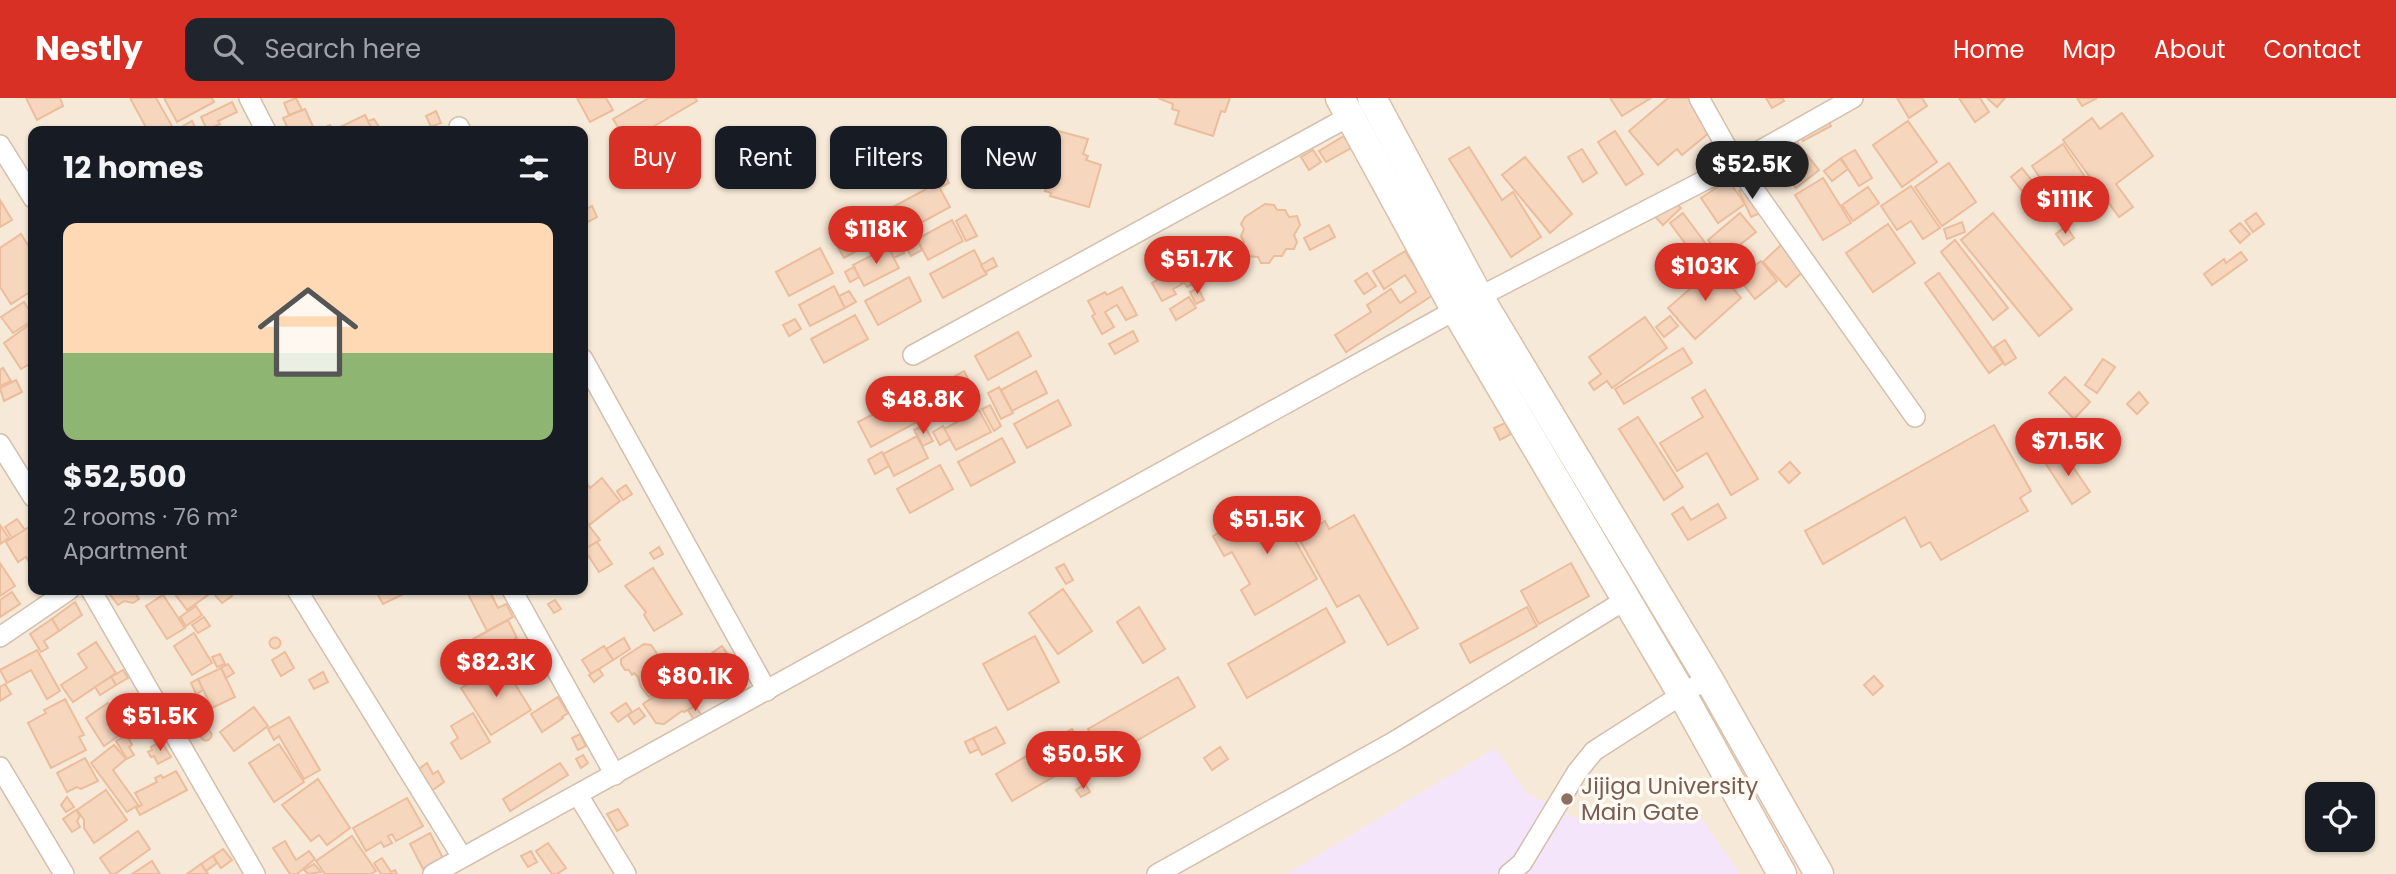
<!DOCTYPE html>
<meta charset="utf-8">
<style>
:root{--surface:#171b24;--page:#20242c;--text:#f1f3f6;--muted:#9ea1a6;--accent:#d93025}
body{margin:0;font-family:Poppins,sans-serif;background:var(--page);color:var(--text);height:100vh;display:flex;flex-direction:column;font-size:26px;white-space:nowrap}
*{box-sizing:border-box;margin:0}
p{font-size:23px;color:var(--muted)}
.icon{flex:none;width:38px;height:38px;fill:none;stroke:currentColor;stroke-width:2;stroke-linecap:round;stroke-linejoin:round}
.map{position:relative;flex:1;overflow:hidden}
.drawer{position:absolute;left:28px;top:28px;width:560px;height:469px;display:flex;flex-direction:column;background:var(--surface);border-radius:14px;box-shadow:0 2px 5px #0004}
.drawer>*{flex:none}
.hud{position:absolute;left:609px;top:28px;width:665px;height:63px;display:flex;gap:14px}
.fabs{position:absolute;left:2305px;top:684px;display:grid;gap:14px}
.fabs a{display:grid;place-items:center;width:70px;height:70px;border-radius:14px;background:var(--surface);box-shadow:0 2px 5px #0004;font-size:35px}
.price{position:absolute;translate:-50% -60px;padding:0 16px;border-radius:24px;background:var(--accent);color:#fff;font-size:23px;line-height:46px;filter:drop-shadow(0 2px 4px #0008)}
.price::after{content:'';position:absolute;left:50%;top:42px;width:21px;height:16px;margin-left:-10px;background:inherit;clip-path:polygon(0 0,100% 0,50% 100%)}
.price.active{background:#222;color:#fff}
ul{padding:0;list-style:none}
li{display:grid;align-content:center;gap:14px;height:371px;padding:0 35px}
li span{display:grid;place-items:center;height:217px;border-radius:14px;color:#555}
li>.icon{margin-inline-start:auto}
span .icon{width:126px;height:126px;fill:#fffc;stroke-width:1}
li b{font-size:30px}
h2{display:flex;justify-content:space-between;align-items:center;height:84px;padding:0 35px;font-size:30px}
.chip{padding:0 24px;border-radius:14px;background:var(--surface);box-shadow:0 2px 5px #0004;font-size:24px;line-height:63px}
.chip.active{background:var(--accent);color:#fff}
header{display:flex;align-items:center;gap:42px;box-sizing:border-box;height:98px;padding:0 35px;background:var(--accent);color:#fff}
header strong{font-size:33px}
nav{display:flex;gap:38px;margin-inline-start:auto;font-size:24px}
.search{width:490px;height:63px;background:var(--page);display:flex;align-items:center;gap:18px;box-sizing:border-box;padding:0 24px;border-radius:14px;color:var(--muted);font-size:26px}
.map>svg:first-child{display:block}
.residential{fill:#f7e9d7;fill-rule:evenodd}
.education{fill:#f4e5fb}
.building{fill:#f7d6be;stroke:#ebbd9c;stroke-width:2}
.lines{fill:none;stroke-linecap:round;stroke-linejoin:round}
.street-casing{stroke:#d3bfad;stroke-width:22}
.secondary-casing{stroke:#d9c1ac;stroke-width:31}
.street{stroke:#fff;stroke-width:19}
.secondary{stroke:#fff;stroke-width:28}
.education-dot{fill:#8d6e63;stroke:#fffaf2;stroke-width:2.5}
.labels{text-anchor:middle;stroke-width:7;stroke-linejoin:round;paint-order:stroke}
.education-label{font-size:23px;fill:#785e54;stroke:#fffaf2;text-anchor:start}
</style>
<header>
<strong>Nestly</strong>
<div class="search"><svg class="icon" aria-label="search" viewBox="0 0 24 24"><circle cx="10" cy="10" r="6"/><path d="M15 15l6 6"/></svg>Search here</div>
<nav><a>Home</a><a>Map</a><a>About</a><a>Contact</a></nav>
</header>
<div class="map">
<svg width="2396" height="776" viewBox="0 0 2396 776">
<rect width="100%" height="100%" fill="#fef7e9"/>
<!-- residential -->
<path class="residential" d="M0 0H2396V776H0ZM33 33H583V492H33ZM2317 696H2362V742H2317Z"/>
<!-- education -->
<polygon class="education" points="1495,650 1527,695 1578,721 1641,721 1693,708 1740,776 1287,776"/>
<!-- building -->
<g class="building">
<polygon points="26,0 60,0 63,8 37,22"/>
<polygon points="130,0 156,0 172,28 162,33 148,33"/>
<polygon points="164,0 212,0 214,4 177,24"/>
<polygon points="296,0 302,12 289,17 284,5"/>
<polygon points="577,0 606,0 613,12 590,24"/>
<polygon points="649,0 695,0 697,3 627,44 613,21"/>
<polygon points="1158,0 1230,0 1225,14 1221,13 1213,38 1175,26 1179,13 1172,11 1173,6"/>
<polygon points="1610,0 1651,0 1622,18"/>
<polygon points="1668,0 1700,0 1721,25 1682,57 1677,51 1658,67 1629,33"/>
<polygon points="1766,0 1782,0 1784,3 1772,10"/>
<polygon points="1897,0 1922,0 1927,8 1909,20"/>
<polygon points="1959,0 1980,0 1989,14 1975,24"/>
<polygon points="1987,0 2005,0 1997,9"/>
<polygon points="2077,0 2097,0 2082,8"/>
<polygon points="232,4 237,14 218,23 220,26 207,32 201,19"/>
<polygon points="1822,10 1831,28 1803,43 1794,25"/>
<polygon points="305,11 315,33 289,33 283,20"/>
<polygon points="436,13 441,25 431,29 426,18"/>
<polygon points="2122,15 2153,58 2116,86 2133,109 2119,119 2063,42 2092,20 2100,31"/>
<polygon points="365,17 373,33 317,33 330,27 334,32"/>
<polygon points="374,21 381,32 379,33 373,33 368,23"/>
<polygon points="192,23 197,33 185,33 183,28"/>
<polygon points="1908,23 1937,64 1902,89 1873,47"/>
<polygon points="1784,28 1819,72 1796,90 1761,46"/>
<polygon points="1047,30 1088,41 1083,56 1088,58 1086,62 1101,67 1089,109 1050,98 1051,95 1045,93 1048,81 1033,76 1035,70 1033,70 1037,55 1039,56"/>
<polygon points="1615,33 1643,76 1626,87 1598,44"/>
<polygon points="1344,38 1351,50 1326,64 1319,53"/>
<polygon points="2063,46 2089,85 2058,107 2032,68"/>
<polygon points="1469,49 1502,102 1513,94 1541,139 1511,159 1449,61"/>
<polygon points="1582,51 1597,75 1583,84 1568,59"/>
<polygon points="1313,52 1321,64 1309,72 1301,59"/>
<polygon points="1855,52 1872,80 1859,88 1841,60"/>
<polygon points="1525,59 1572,116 1550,135 1502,77"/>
<polygon points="1840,61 1848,71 1832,83 1824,73"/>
<polygon points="1949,65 1976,104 1942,128 1915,89"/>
<polygon points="2022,70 2043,97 2033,107 2011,79"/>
<polygon points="942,71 949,85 941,89 934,75"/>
<polygon points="1823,80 1851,125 1823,142 1795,97"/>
<polygon points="1728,82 1745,106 1718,125 1701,100"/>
<polygon points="937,85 950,109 906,133 893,109"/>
<polygon points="1753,86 1765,113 1751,119 1739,93"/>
<polygon points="1911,88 1940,130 1923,141 1911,123 1897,132 1881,108"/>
<polygon points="1868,89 1879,105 1853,123 1842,107"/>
<polygon points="1669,97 1681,110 1663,127 1651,114"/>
<polygon points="0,102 12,122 0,129"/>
<polygon points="1265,106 1274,107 1277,112 1285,112 1289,119 1297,118 1300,127 1294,137 1297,144 1294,151 1286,151 1282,158 1274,158 1269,165 1261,165 1258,159 1244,158 1240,150 1244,144 1241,138 1244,131 1241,126 1245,119"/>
<polygon points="592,108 597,119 586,125 583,113"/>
<polygon points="874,112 887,136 844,160 830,135"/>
<polygon points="1683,115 1709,150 1696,160 1670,125"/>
<polygon points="1740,115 1756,134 1723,160 1708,142"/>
<polygon points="1993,115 2072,211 2039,238 1961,142"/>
<polygon points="2256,115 2264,126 2253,134 2245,123"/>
<polygon points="966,117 977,138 966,143 956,123"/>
<polygon points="952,122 963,143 928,162 917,141"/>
<polygon points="1962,124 1965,134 1947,141 1944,131"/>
<polygon points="2240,125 2250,136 2240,145 2230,133"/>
<polygon points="1888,126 1915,165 1873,194 1846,155"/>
<polygon points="1329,127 1335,139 1310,152 1304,140"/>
<polygon points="2066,128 2074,140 2064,147 2056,136"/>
<polygon points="21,136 33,155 33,192 11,206 0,189 0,150"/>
<polygon points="898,140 904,155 894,160 887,146"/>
<polygon points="917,141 922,152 911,158 905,147"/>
<polygon points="1955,142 2008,210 1993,222 1941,154"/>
<polygon points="1785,143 1808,169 1786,189 1763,164"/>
<polygon points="888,149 899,170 864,188 853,167"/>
<polygon points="1738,149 1754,168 1761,163 1777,183 1755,201 1723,161"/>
<polygon points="820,150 833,175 789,198 776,174"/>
<polygon points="974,152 987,176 943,200 930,176"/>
<polygon points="1405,153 1433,197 1346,254 1335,237 1371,214 1367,207 1391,191 1400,205 1416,194 1405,177 1384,191 1373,173"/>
<polygon points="2241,154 2247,162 2212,187 2204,176 2224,161 2226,165"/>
<polygon points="1181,155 1197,184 1187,189 1184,184 1182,186 1169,162"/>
<polygon points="1167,159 1182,186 1173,191 1176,196 1162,203 1152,185 1157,182 1150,169"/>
<polygon points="993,160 997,168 985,174 981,167"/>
<polygon points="854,169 859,179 850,184 845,174"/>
<polygon points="1715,169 1741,200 1695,241 1668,210"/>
<polygon points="1367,175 1376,188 1364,196 1355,183"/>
<polygon points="1939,175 2003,265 1989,275 1925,185"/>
<polygon points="909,179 921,203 878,227 865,203"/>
<polygon points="834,188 845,210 810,228 799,207"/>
<polygon points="1122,189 1137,217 1126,222 1117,207 1105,214 1114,229 1102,236 1092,218 1095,216 1088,203 1105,194 1107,197"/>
<polygon points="1198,190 1204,202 1196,206 1190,194"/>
<polygon points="849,193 856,204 845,210 839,198"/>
<polygon points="1189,199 1196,210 1176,222 1170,211"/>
<polygon points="24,204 33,218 33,222 13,235 1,219"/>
<polygon points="855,217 868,241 824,265 811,241"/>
<polygon points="1670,218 1678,228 1664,239 1656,229"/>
<polygon points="1645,219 1667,250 1612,290 1607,283 1594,292 1589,285 1601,276 1589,259"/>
<polygon points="795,221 801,231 789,238 783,227"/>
<polygon points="33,224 33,264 21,271 4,245"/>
<polygon points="1133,233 1138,243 1115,256 1109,246"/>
<polygon points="1018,234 1031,258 988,282 975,258"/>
<polygon points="2005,242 2016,260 2005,267 1994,249"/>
<polygon points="1683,250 1692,265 1624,306 1615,291"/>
<polygon points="2103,261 2115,269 2097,295 2085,287"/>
<polygon points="3,270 11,283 0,288 0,272"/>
<polygon points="964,273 977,297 933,321 920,297"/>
<polygon points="1036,273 1047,295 1012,313 1001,292"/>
<polygon points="2065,279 2090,304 2074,321 2049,295"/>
<polygon points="16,282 22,294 4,303 0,290"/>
<polygon points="999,289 1013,315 1001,321 988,295"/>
<polygon points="1705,292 1758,381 1731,397 1707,355 1677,373 1660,345 1703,319 1692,300"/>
<polygon points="912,294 919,306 909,315 902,301"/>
<polygon points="2139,294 2148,305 2137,316 2127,306"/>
<polygon points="902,301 915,325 871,349 858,324"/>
<polygon points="1058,302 1071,327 1027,350 1014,326"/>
<polygon points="990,307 1001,328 994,333 982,311"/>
<polygon points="979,312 991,334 956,352 944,331"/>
<polygon points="1638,319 1683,389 1664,402 1619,331"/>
<polygon points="2098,324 2107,334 2096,344 2087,335"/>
<polygon points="1505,325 1511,336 1500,342 1494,330"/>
<polygon points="924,327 933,343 923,348 914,332"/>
<polygon points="1994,327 2031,393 2020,400 2028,413 1941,462 1930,444 1921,449 1905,419 1823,466 1805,433"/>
<polygon points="943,328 950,341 940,347 933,334"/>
<polygon points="917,338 928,360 894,378 883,356"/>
<polygon points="1002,340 1015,364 971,388 958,364"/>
<polygon points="882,354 889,368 875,376 868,362"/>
<polygon points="2063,354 2090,394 2072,406 2046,366"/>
<polygon points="1790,364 1800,375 1789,385 1779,374"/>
<polygon points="940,367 953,391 910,415 897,391"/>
<polygon points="602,380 620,403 589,427 583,419 583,384 585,382 590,390"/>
<polygon points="626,387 632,396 623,402 617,393"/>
<polygon points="1280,399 1292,421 1285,425 1317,481 1255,517 1241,492 1250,486 1232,454 1224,458 1213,438"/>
<polygon points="1718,406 1726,420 1688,442 1672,416 1683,409 1691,422"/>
<polygon points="1354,417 1418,530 1388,547 1359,497 1337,509 1298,439 1325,423 1329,431"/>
<polygon points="583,420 600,442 583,452"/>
<polygon points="17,421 25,432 12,440 5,429"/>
<polygon points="0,427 9,440 0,446"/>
<polygon points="32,427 33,430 33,471 26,459 18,464 6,444"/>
<polygon points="597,444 612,466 599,474 584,451"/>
<polygon points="659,449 663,456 654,461 650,455"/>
<polygon points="0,465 15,488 0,498"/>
<polygon points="1571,465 1589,498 1539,526 1521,493"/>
<polygon points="1064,466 1073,482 1066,486 1056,470"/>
<polygon points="653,470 682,516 654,533 644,517 646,514 625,488"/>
<polygon points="1063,491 1092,533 1058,556 1029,515"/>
<polygon points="115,492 133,492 139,501 133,505 124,503 118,507 109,495"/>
<polygon points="172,492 215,492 187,512"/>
<polygon points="221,492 227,492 232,498 222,505 215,497"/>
<polygon points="375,492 412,492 383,506"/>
<polygon points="466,492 489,492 498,510 506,506 513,519 487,533"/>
<polygon points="12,494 20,506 0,519 0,502"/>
<polygon points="163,497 185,530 167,541 146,508"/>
<polygon points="555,502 561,511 554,515 548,506"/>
<polygon points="75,504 82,517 59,533 52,521"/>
<polygon points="196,508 202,517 186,528 180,519"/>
<polygon points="1139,509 1165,551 1143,565 1117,524"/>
<polygon points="1527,509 1537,528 1470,565 1460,546"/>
<polygon points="1326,510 1345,544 1247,600 1228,566"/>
<polygon points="204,519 210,528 198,535 192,527"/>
<polygon points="52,521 59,533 44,543 48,550 41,554 30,536"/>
<polygon points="508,522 517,540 483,558 473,541"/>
<polygon points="194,535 212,565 192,577 174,548"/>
<polygon points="1035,538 1059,584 1008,612 983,566"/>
<circle cx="275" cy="545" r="5.5"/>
<polygon points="624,540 630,551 613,562 606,551"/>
<polygon points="465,542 472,554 457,562 451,550"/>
<polygon points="96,544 116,575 73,604 61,587 87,570 78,556"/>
<polygon points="644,546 651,547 675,582 649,599 641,589 638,579 634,575 632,577 629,572 625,572 621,566 621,561"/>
<polygon points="604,548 613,562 591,576 582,562"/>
<polygon points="722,548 730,560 713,571 705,560"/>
<polygon points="37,552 60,593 47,601 31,572 7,585 0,572"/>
<polygon points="285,554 294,570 281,578 272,562"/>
<polygon points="220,556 225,566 217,569 212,559"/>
<polygon points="707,562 721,582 696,600 682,580"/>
<polygon points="502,565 531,612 491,637 461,590"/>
<polygon points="228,566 234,575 226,580 221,570"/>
<polygon points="221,570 235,599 212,610 198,581"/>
<polygon points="599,571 603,577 594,584 589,577"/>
<polygon points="123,572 128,580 116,587 111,579"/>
<polygon points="323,574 328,584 314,591 309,582"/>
<polygon points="1874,578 1883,588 1873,597 1864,587"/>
<polygon points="111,579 116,587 100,597 95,589"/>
<polygon points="1178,579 1195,609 1105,661 1088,631"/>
<polygon points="682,580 697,603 694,605 695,608 684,614 682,613 664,626 656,625 643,606"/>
<polygon points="198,581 203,592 196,596 191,585"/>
<polygon points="5,586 11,596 0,603 0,589"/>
<polygon points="558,599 568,615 562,619 563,620 542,634 531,616"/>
<polygon points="65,601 84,637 79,639 86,652 51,670 28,625 46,615 44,612"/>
<polygon points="108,605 127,632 104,648 86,620"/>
<polygon points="626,605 632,614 618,624 611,615"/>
<polygon points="695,608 702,618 695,623 688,612"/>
<polygon points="254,609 268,628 234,653 220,634"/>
<polygon points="639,610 645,618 634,626 628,617"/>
<polygon points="200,613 205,622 196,628 190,620"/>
<polygon points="473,615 490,644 461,661 451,645 458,640 451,628"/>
<polygon points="289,619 320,672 304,681 279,638 274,642 268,631"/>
<polygon points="996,629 1005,645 982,657 973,640"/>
<polygon points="1072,631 1088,659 1012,703 996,676"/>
<circle cx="206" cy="637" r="5.5"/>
<polygon points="580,636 586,648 578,652 572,640"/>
<polygon points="127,637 132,647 129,649 134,657 127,661 116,643"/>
<polygon points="973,640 979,651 970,655 965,644"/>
<polygon points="161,643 171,659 158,666 154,658 151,659 148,654 152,652 151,649"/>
<polygon points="279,646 304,684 274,704 249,665"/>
<polygon points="114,647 126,661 113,672 138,707 127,714 91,665"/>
<polygon points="1220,649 1228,661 1212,672 1204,660"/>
<polygon points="583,657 588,665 581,670 576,661"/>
<polygon points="85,660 98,683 81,691 77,689 67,694 57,675"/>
<polygon points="427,665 433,676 438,673 444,684 430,694 416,673"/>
<polygon points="560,665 568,677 510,713 503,701"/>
<polygon points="176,673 187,692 140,717 136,710 142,707 135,695 157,684 155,680 161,677 163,680"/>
<polygon points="318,681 350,730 327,747 319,737 311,743 282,707"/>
<polygon points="1085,686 1090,694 1081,699 1076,692"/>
<polygon points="106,692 127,722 94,745 84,730 84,722 77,712"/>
<polygon points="67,699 74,709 66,714 61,707"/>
<polygon points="407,700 423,728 396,743 392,736 388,738 392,745 384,749 381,744 366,753 353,730"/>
<polygon points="618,711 628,727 617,733 607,716"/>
<polygon points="76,712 80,718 77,723 80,729 72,734 63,721"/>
<polygon points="138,733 150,751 115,776 111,776 100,760"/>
<polygon points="430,735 443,760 423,771 410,746"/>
<polygon points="352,738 376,773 371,776 325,776 316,763"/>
<polygon points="285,743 296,762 309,753 315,761 297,776 290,776 273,750"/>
<polygon points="548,745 566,770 557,776 552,776 536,753"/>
<polygon points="223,751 232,762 221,770 213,758"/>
<polygon points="531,753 537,764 528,769 521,758"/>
<polygon points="213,758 217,765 206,773 201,766"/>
<polygon points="382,760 391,774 395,772 397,776 381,776 374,765"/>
<polygon points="152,763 160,776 132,776"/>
<polygon points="201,766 208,776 187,776"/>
<polygon points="314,766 321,774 308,776 304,772"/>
</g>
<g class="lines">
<!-- street casing -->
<g class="street-casing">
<g id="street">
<polyline points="249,0 266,33"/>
<polyline points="1699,0 1736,66 1915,319"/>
<polyline points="459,29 461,33"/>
<polyline points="0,47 33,100"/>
<polyline points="913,257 1350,18"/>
<polyline points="583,261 767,593"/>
<polyline points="0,346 33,399"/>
<polyline points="91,492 255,776"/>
<polyline points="297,492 462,759"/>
<polyline points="512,492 615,677"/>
<polyline points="0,539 69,492"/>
<polyline points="0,669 64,776"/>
<polyline points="578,697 626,776"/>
<polyline points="433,776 1479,199 1736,66 1853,0"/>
<polyline points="1157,776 1395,643 1627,501"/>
<polyline points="1509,776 1522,765 1577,674 1594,653 1708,580"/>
</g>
</g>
<!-- secondary casing -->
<g class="secondary-casing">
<g id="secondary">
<polyline points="1340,0 1456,213 1682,596 1782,776"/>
<polyline points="1372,0 1479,199 1708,580 1819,776"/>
</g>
</g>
<!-- street -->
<use href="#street" class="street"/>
<!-- secondary -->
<use href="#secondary" class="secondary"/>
</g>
<!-- markers -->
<circle class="education-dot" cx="1567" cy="701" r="7"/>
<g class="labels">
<!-- education labels -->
<g class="education-label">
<text x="1581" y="696">Jijiga University<tspan x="1581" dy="26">Main Gate</tspan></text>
</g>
</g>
</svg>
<div class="fabs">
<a><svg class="icon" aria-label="locate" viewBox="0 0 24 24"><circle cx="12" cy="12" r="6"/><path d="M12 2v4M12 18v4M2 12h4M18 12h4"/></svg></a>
</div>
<b class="price active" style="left:1752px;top:103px">$52.5K</b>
<b class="price" style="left:2065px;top:138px">$111K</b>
<b class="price" style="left:876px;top:168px">$118K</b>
<b class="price" style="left:1197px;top:198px">$51.7K</b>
<b class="price" style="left:1705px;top:205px">$103K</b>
<b class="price" style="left:923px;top:338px">$48.8K</b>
<b class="price" style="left:2068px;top:380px">$71.5K</b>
<b class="price" style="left:1267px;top:458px">$51.5K</b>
<b class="price" style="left:496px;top:601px">$82.3K</b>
<b class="price" style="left:695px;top:615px">$80.1K</b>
<b class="price" style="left:160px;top:655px">$51.5K</b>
<b class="price" style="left:1083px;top:693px">$50.5K</b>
<div class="hud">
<a class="chip active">Buy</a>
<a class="chip">Rent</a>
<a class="chip">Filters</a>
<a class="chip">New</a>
</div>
<section class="drawer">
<h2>12 homes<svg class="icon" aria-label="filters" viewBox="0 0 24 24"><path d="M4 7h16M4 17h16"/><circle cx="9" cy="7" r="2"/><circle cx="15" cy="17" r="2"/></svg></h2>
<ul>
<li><span style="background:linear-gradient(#ffd9b3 60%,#8fb573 0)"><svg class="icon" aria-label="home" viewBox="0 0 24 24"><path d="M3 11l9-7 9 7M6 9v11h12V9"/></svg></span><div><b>$52,500</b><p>2 rooms · 76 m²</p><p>Apartment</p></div></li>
</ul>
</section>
</div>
